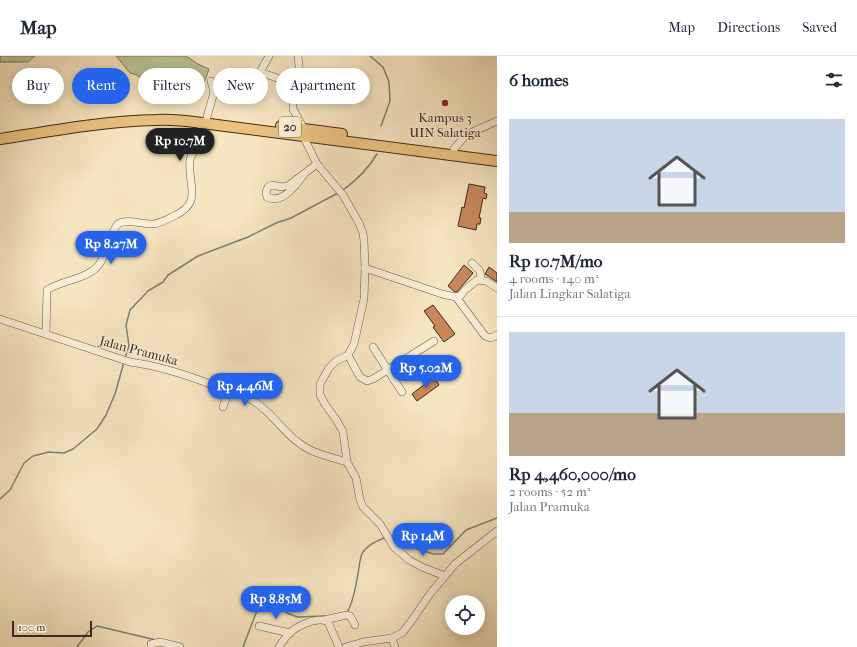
<!DOCTYPE html>
<meta charset="utf-8">
<style>
:root{--surface:#fff;--page:#f2f2f3;--text:#1f2937;--muted:#747a83;--line:#e0e1e3;--accent:#2563eb}
body{margin:0;font-family:"IM FELL French Canon",serif;background:var(--page);color:var(--text);height:100vh;display:flex;flex-direction:column;font-size:15px;white-space:nowrap}
*{box-sizing:border-box;margin:0}
p{font-size:13px;color:var(--muted)}
.icon{flex:none;width:22px;height:22px;fill:none;stroke:currentColor;stroke-width:2;stroke-linecap:round;stroke-linejoin:round}
.map{position:relative;flex:1;overflow:hidden}
.drawer{display:flex;flex-direction:column;background:var(--surface);width:360px}
.drawer>*{flex:none}
.hud{position:absolute;left:12px;top:12px;width:380px;height:36px;display:flex;gap:8px}
.fabs{position:absolute;left:445px;top:539px;display:grid;gap:8px}
.fabs a{display:grid;place-items:center;width:40px;height:40px;border-radius:50%;background:var(--surface);box-shadow:0 2px 10px #0003;font-size:20px}
.scale{position:absolute;left:12px;bottom:10px;width:80px;box-sizing:border-box;padding-left:4px;border:2px solid #442918;border-top:0;font-size:11px;line-height:14px;white-space:nowrap;color:#442918;-webkit-text-stroke:3px #f9eed7;paint-order:stroke}
.price{position:absolute;translate:-50% -34px;padding:0 9px;border-radius:14px;background:var(--accent);color:#fff;font-size:13px;line-height:26px;filter:drop-shadow(0 1px 2px #0008)}
.price::after{content:'';position:absolute;left:50%;top:24px;width:12px;height:9px;margin-left:-6px;background:inherit;clip-path:polygon(0 0,100% 0,50% 100%)}
.price.current{background:#222;color:#fff}
ul{padding:0;list-style:none}
li{display:grid;align-content:center;gap:8px;height:212px;padding:0 12px}
li+li{border-top:1px solid var(--line)}
li span{display:grid;place-items:center;height:124px;border-radius:0px;color:#555}
li>.icon{margin-inline-start:auto}
span .icon{width:72px;height:72px;fill:#fffc;stroke-width:1}
li b{font-size:17px}
h2{display:flex;justify-content:space-between;align-items:center;height:48px;padding:0 12px;font-size:17px}
.tag{padding:0 14px;border-radius:18px;background:var(--surface);box-shadow:0 2px 10px #0003;font-size:14px;line-height:36px}
.tag.current{background:var(--accent);color:#fff}
header{display:flex;align-items:center;gap:24px;box-sizing:border-box;height:56px;padding:0 20px;background:var(--surface);border-bottom:1px solid var(--line)}
header strong{font-size:19px}
nav{display:flex;gap:22px;margin-inline-start:auto;font-size:14px}
main{display:flex;flex:1;min-height:0}
.map>svg:first-child{display:block}
.green{fill:#bac594;stroke:#7f7756}
.lines{fill:none;stroke-linecap:round;stroke-linejoin:round}
.stream{stroke:#798375;stroke-width:1.5}
.building{fill:#c8885c;stroke:#442918}
.minor-casing{stroke:#705842;stroke-width:8}
.highway-casing{stroke:#442918;stroke-width:12}
.minor{stroke:#f9eed7;stroke-width:7}
.highway{stroke:#ebc280;stroke-width:10}
.poi-dot{fill:#8f2418;stroke:#f9eed7;stroke-width:1.5}
.labels{text-anchor:middle;stroke-width:3;stroke-linejoin:round;paint-order:stroke}
.shield{fill:#f9eed7;stroke:#7a6451;stroke-width:1}
.shield-label{font-size:12px;font-weight:bold;fill:#442918}
.poi-label{font-size:13px;fill:#442918;stroke:#f9eed7}
.street-label{font-size:13px;fill:#442918;stroke:#f9eed7}
</style>
<header>
<strong>Map</strong>
<nav><a>Map</a><a>Directions</a><a>Saved</a></nav>
</header>
<main>
<div class="map">
<svg width="497" height="591" viewBox="0 0 497 591">
<rect width="100%" height="100%" fill="#f6e5c1"/>
<filter id="stains"><feTurbulence type="fractalNoise" baseFrequency=".005" numOctaves="4"/><feColorMatrix values="0 0 0 0 .2 0 0 0 0 .09 0 0 0 0 .02 0 0 0 .5 -.17"/></filter>
<radialGradient id="worn" r=".72"><stop offset=".6" stop-color="#630" stop-opacity="0"/><stop offset="1" stop-color="#630" stop-opacity=".3"/></radialGradient>
<!-- green -->
<g class="green">
<polygon points="0,0 35,0 28,6 0,6"/>
<polygon points="116,0 186,0 198,8 209,13 204,27 179,26 173,31 156,27 147,27 137,19 130,17"/>
</g>
<g class="lines">
<!-- stream -->
<g class="stream">
<polyline points="370,0 383,11 389,26 390,45 381,70"/>
<path d="M343 134C357 124 368 113 377 98"/>
<polyline points="125,302 129,290 126,269 130,254 148,235 163,226 168,219 198,200 248,181 276,167 291,162 338,137"/>
<polyline points="0,443 10,434 24,407 33,400 49,396 64,397 73,393 97,373 106,359 115,338 124,306"/>
<polyline points="394,485 433,498 443,498 466,474 497,462"/>
<path d="M346 557C354 550 358 517 360 505 361 502 361 498 363 496 368 489 376 485 384 482L386 483"/>
<polyline points="77,591 88,576 97,570 156,584"/>
<polyline points="243,591 261,544 268,542 287,557 297,561 325,560"/>
</g>
</g>
<!-- building -->
<g class="building">
<polygon points="469,128 485,131 484,137 487,138 486,143 483,142 479,162 481,162 480,168 477,168 476,174 458,170 462,151 464,152"/>
<polygon points="464,209 473,217 457,236 455,236 448,230"/>
<polygon points="489,211 497,217 497,226 485,218"/>
<polygon points="433,249 455,278 444,286 433,271 435,270 424,255"/>
<polygon points="434,321 439,329 417,345 412,338"/>
</g>
<g class="lines">
<!-- minor casing -->
<g class="minor-casing">
<g id="minor">
<polyline points="269,0 260,16 299,30"/>
<polyline points="298,0 300,18 299,33 293,45 293,53 304,73 303,80 317,108 343,139 359,167 363,177 364,185 365,212 364,243 354,288 348,299 336,305 329,312 320,328 320,339 325,348 337,365 343,376 347,406 356,422 360,444 363,451 380,468 394,491 409,504 422,511 445,520"/>
<path d="M214 36C219 34 224 36 229 37 245 42 252 27 260 16"/>
<polyline points="207,61 214,36 211,25"/>
<polyline points="454,93 466,79 497,65"/>
<path d="M305 117C297 128 283 149 267 141L266 136 268 131 272 129 282 131 289 129 317 108"/>
<polyline points="472,207 480,215 481,224"/>
<polyline points="365,212 442,238 456,241 460,240 465,234 477,224 486,225 497,232"/>
<polyline points="456,241 485,280 491,282 497,279"/>
<path d="M0 263 130 306C161 310 190 320 218 331 230 335 242 338 252 344 271 355 282 375 299 387 313 398 331 401 347 406"/>
<path d="M46 278 47 234C62 224 84 224 97 211 107 201 112 172 118 168 126 162 144 169 154 168 161 167 168 163 174 160 204 146 187 128 190 104 191 98 196 94 198 88 200 81 201 74 202 67"/>
<polyline points="373,291 402,336"/>
<polyline points="348,299 360,321 367,325 373,323 434,285"/>
<polyline points="223,351 229,334"/>
<polyline points="324,564 347,559 350,560 355,569"/>
<polyline points="259,570 290,577"/>
<polyline points="392,582 395,591"/>
<polyline points="151,588 160,586 180,591"/>
<path d="M279 591C282 587 285 581 289 578 296 570 318 560 328 566L339 591"/>
<polyline points="346,591 363,586 392,582 402,577 410,567 430,538 455,508 497,475"/>
</g>
</g>
<!-- highway casing -->
<g class="highway-casing">
<g id="highway">
<polyline points="281,70 342,78"/>
<path d="M0 83C52 75 104 65 156 64 172 63 187 65 202 67L497 105"/>
</g>
</g>
<!-- minor -->
<use href="#minor" class="minor"/>
<!-- highway -->
<use href="#highway" class="highway"/>
</g>
<!-- markers -->
<circle class="poi-dot" cx="445" cy="47" r="4"/>
<g class="labels">
<!-- shield labels -->
<rect class="shield" x="279" y="61" width="22" height="20" rx="3"/>
<g class="shield-label">
<text x="290" y="75">20</text>
</g>
<!-- poi labels -->
<g class="poi-label">
<text x="445" y="66">Kampus 3<tspan x="445" dy="15">UIN Salatiga</tspan></text>
</g>
<!-- street labels -->
<g class="street-label">
<text transform="translate(139 294) rotate(15)" y="5">Jalan Pramuka</text>
</g>
</g>
<rect width="100%" height="100%" filter="url(#stains)"/>
<rect width="100%" height="100%" fill="url(#worn)"/>
</svg>
<div class="fabs">
<a><svg class="icon" aria-label="locate" viewBox="0 0 24 24"><circle cx="12" cy="12" r="6"/><path d="M12 2v4M12 18v4M2 12h4M18 12h4"/></svg></a>
</div>
<div class="scale">100 m</div>
<b class="price current" style="left:180px;top:106px">Rp 10.7M</b>
<b class="price" style="left:111px;top:209px">Rp 8.27M</b>
<b class="price" style="left:426px;top:333px">Rp 5.02M</b>
<b class="price" style="left:245px;top:351px">Rp 4.46M</b>
<b class="price" style="left:423px;top:501px">Rp 14M</b>
<b class="price" style="left:276px;top:564px">Rp 8.85M</b>
<div class="hud">
<a class="tag">Buy</a>
<a class="tag current">Rent</a>
<a class="tag">Filters</a>
<a class="tag">New</a>
<a class="tag">Apartment</a>
</div>
</div>
<section class="drawer">
<h2>6 homes<svg class="icon" aria-label="filters" viewBox="0 0 24 24"><path d="M4 7h16M4 17h16"/><circle cx="9" cy="7" r="2"/><circle cx="15" cy="17" r="2"/></svg></h2>
<ul>
<li><span style="background:linear-gradient(#c9d6e8 75%,#b9a48a 0)"><svg class="icon" aria-label="home" viewBox="0 0 24 24"><path d="M3 11l9-7 9 7M6 9v11h12V9"/></svg></span><div><b>Rp 10.7M/mo</b><p>4 rooms · 140 m²</p><p>Jalan Lingkar Salatiga</p></div></li>
<li><span style="background:linear-gradient(#c9d6e8 65%,#b9a48a 0)"><svg class="icon" aria-label="home" viewBox="0 0 24 24"><path d="M3 11l9-7 9 7M6 9v11h12V9"/></svg></span><div><b>Rp 4,460,000/mo</b><p>2 rooms · 52 m²</p><p>Jalan Pramuka</p></div></li>
</ul>
</section>
</main>
